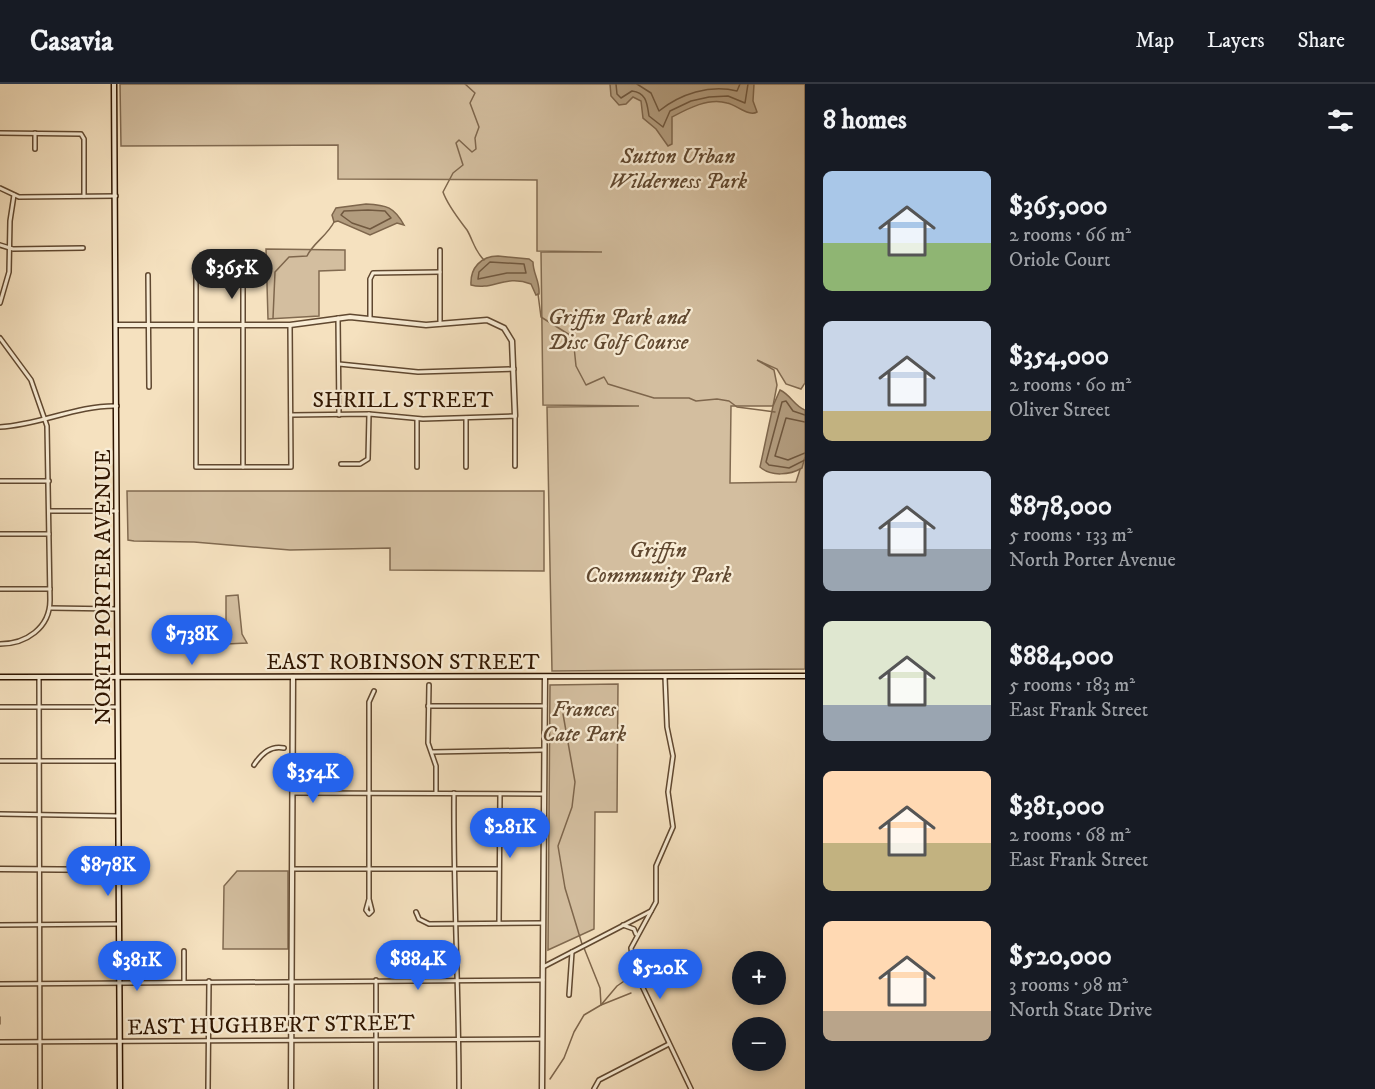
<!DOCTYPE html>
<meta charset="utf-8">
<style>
:root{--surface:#171b24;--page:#242831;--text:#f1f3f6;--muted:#9ea1a6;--line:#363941;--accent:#2563eb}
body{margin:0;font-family:"IM FELL DW Pica",serif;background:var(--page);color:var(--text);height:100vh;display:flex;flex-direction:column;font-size:22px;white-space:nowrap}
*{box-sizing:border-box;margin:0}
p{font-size:20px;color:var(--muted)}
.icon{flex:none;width:33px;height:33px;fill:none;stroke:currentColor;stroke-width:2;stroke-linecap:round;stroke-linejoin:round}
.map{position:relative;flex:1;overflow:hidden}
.sheet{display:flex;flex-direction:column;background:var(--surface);width:570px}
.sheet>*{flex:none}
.buttons{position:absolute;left:732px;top:867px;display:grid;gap:12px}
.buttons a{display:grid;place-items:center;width:54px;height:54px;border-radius:50%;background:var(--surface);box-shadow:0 3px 9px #0003;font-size:30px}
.price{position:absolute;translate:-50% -51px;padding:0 14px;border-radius:21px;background:var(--accent);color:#fff;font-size:20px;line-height:39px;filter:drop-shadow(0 2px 3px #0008)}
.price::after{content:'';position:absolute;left:50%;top:36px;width:18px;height:14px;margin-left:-9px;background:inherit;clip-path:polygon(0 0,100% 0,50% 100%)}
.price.current{background:#222;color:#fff}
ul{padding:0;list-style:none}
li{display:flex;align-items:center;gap:18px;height:150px;padding:0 18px}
li span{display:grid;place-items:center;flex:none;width:168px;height:120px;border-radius:9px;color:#555}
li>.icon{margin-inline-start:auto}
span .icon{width:72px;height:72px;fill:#fffc;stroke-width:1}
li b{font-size:26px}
h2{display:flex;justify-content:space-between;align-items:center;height:72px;padding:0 18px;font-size:26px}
header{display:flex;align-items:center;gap:36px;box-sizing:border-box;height:84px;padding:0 30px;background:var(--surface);border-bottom:2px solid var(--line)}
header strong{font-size:28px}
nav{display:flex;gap:33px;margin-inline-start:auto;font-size:21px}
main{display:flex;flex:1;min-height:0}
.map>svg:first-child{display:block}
.green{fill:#d3be9f;stroke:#816a50;stroke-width:1.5}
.water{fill:#b29c7e;stroke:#7e664c;stroke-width:1.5}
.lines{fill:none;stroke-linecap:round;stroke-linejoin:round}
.shore{stroke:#70583f;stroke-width:1.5}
.stream{stroke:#7e664c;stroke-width:1.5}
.minor-casing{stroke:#604830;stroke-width:6}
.tertiary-casing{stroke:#604830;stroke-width:7}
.secondary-casing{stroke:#2f1500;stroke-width:7}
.minor{stroke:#f8ecd5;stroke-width:3}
.tertiary{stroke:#f8ecd5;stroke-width:4}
.secondary{stroke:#f8ecd5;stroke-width:4}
.labels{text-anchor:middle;stroke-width:4.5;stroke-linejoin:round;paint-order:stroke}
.park-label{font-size:22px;font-style:italic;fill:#604830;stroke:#f8ecd5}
.street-label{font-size:22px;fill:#2f1500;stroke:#f8ecd5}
</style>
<header>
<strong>Casavia</strong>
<nav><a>Map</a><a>Layers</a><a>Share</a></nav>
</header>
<main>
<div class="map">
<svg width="805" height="1005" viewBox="0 0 805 1005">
<rect width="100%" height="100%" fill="#f5e1bf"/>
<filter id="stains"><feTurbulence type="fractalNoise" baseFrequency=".00333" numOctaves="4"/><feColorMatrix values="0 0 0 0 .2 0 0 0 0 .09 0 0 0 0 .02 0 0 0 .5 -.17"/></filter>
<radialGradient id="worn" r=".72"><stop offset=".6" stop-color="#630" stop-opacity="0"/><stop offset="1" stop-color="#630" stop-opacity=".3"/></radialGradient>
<!-- green -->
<g class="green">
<polygon points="120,0 805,0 805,299 801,305 786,300 777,285 757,276 774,286 777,301 773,322 731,322 730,399 796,398 805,370 805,585 552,587 547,323 639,322 543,321 541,168 602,168 537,167 537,96 338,95 338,61 121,62"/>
<polygon points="266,165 345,166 345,186 319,187 319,232 268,235"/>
<polygon points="127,407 544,407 544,487 390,486 390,464 290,466 194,458 134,457 128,456"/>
<polygon points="238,511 242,550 247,559 226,560 226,512"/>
<polygon points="618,600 617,728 595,728 594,845 548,866 550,601"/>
<polygon points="237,787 288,787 288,865 223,865 224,802"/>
</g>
<!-- water -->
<g class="water">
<path d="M610 0H754L753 17 757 28C749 33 737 21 727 19 709 13 687 25 672 33V60L668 62 656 45 643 34 641 17 633 13 626 20 619 21 611 12Z"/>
<path d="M366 120C387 121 394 123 404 141L397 139 370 151 338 137 334 138 332 131 336 124Z"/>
<path d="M498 172 529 175 533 178C533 190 540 197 539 210L536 211 531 200C505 190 492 207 471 201 470 184 481 172 498 172Z"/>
<path d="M780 306C791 311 794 322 805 326V373L802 384C790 391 771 393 760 383L773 322Z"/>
</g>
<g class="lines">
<!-- shore -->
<g class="shore">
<path d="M616 0 617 10 621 14 632 7C647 9 647 20 649 32L663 43 670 27 691 17 709 13 728 12 745 19 748 0"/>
<path d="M637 0 651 9 659 27C680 10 710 0 737 7L740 0"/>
<polygon points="368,126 385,127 391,134 370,145 352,139 341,131 344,127"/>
<polygon points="490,178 524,180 526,189 507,189 478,195 479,188"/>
<polyline points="805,331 793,327 786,317 782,318 766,378 769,381 789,384 805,376"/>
<polyline points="805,338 786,334 775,372 788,376 805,369"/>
</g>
<!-- stream -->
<g class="stream">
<path d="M465 0 475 9 470 19 479 43 475 54 476 65 472 68 459 56 456 59 463 81 453 89 443 108C448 122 458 134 467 146 473 156 474 166 484 176"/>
<polyline points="538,210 541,233 573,253 576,282 586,301 604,293 608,300 654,314 689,314 696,317 717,315 729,317 737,323 775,328"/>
<path d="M273 234 275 188 289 173 307 172C313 159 327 152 334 138"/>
<polyline points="563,630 575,698 572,723 558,762 565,804 582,860"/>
<polyline points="584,864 600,904 601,921 631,909"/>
<polyline points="638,888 656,866"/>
<polyline points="0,933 0,940"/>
<polyline points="550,995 564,974 574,948 584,931 601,921 617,902 633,891"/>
</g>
<!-- minor casing -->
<g class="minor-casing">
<g id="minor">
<polyline points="0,49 81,50 84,55 84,112"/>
<polyline points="35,65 35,49"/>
<polyline points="0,104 19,113 116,112"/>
<polyline points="0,161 13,165 83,164"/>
<polyline points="440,166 440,240"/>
<polyline points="196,190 196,383 291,383 290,241"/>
<polyline points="243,190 243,383"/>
<polyline points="148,191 149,303"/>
<polyline points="0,219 9,188 10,137 14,111"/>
<polyline points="338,234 339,331"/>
<polyline points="370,234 370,195 373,189 440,188"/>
<path d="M0 254 31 296 47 342 50 516C50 544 26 560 0 560"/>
<polyline points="339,280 418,288 514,285"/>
<polyline points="291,331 369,330 423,335 515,332 515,382"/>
<polyline points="466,334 466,383"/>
<polyline points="417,335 417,383"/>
<path d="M0 343C40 341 77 321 117 322"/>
<polyline points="341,380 360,380 368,375 369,330"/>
<polyline points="0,397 49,397"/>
<polyline points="50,427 117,427"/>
<polyline points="0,450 49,450"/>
<polyline points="0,505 50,505"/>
<polyline points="50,524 117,525"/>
<polyline points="39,593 40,1005"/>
<polyline points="665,593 667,643 673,672 668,708 673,743 656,782 656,818 631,864 634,885 691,1005"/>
<polyline points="429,601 428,659 436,682 436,709"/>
<polyline points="428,622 545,622"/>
<polyline points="0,623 117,623"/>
<polyline points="432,668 544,666"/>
<polyline points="0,677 118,677"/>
<path d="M254 681C261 670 271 661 284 664"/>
<polyline points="293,709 544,710"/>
<path d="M454 709C453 808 459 906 459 1005"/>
<polyline points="0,730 118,732"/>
<polyline points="293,785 499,785"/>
<polyline points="369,815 372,827 369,830 366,826 369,815 369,618 374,607"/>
<polyline points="416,828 419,835 429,840 543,839"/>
<polyline points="499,839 500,710"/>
<polyline points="0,841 119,840"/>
<polyline points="623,841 634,845 636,850"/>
<polyline points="543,883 651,827"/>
<polyline points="184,897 184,867"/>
<polyline points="0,900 543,896"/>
<polyline points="569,911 572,868"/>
<polyline points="0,958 542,955"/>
<polyline points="208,1005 209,897"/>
<polyline points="376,1005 376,896"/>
<polyline points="594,1005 599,996 669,960"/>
</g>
</g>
<!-- tertiary casing -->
<g class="tertiary-casing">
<g id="tertiary">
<polyline points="116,241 290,241 350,233 426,241 487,236 504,244 512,257 515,332"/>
<polyline points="0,785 119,786"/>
<polyline points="291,1005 293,593"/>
<polyline points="542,1005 545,593"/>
</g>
</g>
<!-- secondary casing -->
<g class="secondary-casing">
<g id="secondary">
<polyline points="114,0 120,1005"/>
<polyline points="0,593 805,592"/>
</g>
</g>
<!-- minor -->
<use href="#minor" class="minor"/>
<!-- tertiary -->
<use href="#tertiary" class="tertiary"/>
<!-- secondary -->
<use href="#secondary" class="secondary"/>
</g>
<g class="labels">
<!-- park labels -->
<g class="park-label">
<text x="678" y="79">Sutton Urban<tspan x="678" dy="25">Wilderness Park</tspan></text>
<text x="618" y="240">Griffin Park and<tspan x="618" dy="25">Disc Golf Course</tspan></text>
<text x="658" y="473">Griffin<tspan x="658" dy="25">Community Park</tspan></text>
<text x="584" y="632">Frances<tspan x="584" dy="25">Cate Park</tspan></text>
</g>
<!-- street labels -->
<g class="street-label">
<text x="403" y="323">SHRILL STREET</text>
<text transform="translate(102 503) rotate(-90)" y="8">NORTH PORTER AVENUE</text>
<text x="403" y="585">EAST ROBINSON STREET</text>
<text transform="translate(271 940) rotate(-1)" y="8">EAST HUGHBERT STREET</text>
</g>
</g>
<rect width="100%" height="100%" filter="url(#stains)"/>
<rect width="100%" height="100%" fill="url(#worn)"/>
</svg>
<div class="buttons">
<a>+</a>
<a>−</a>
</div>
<b class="price current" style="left:232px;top:216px">$365K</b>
<b class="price" style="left:192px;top:582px">$738K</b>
<b class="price" style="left:313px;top:720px">$354K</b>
<b class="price" style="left:510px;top:775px">$281K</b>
<b class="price" style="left:108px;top:813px">$878K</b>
<b class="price" style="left:418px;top:907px">$884K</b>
<b class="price" style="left:137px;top:908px">$381K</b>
<b class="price" style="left:660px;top:916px">$520K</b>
</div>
<section class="sheet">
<h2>8 homes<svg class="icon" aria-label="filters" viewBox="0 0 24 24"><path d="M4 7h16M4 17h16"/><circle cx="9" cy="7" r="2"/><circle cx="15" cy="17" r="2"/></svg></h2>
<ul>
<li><span style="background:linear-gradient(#a9c7e8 60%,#8fb573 0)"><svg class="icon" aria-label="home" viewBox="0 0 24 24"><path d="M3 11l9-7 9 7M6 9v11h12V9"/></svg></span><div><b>$365,000</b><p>2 rooms · 66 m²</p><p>Oriole Court</p></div></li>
<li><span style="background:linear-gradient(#c9d6e8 75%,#c2b280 0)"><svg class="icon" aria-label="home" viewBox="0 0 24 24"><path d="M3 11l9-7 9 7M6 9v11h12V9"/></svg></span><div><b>$354,000</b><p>2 rooms · 60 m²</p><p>Oliver Street</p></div></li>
<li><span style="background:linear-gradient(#c9d6e8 65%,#9aa5b1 0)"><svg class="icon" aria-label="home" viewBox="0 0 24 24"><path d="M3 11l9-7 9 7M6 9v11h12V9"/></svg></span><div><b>$878,000</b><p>5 rooms · 133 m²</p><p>North Porter Avenue</p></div></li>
<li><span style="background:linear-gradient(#dfe7d0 70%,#9aa5b1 0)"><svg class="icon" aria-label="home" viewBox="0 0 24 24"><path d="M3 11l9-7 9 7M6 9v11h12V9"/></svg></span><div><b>$884,000</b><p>5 rooms · 183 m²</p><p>East Frank Street</p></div></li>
<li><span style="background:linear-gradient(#ffd9b3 60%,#c2b280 0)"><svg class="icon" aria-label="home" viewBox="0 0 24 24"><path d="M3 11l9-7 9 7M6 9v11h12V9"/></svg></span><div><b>$381,000</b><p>2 rooms · 68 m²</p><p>East Frank Street</p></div></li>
<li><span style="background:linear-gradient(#ffd9b3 75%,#b9a48a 0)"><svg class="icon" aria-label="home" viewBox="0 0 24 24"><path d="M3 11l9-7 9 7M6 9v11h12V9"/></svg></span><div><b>$520,000</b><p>3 rooms · 98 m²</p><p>North State Drive</p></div></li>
</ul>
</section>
</main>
